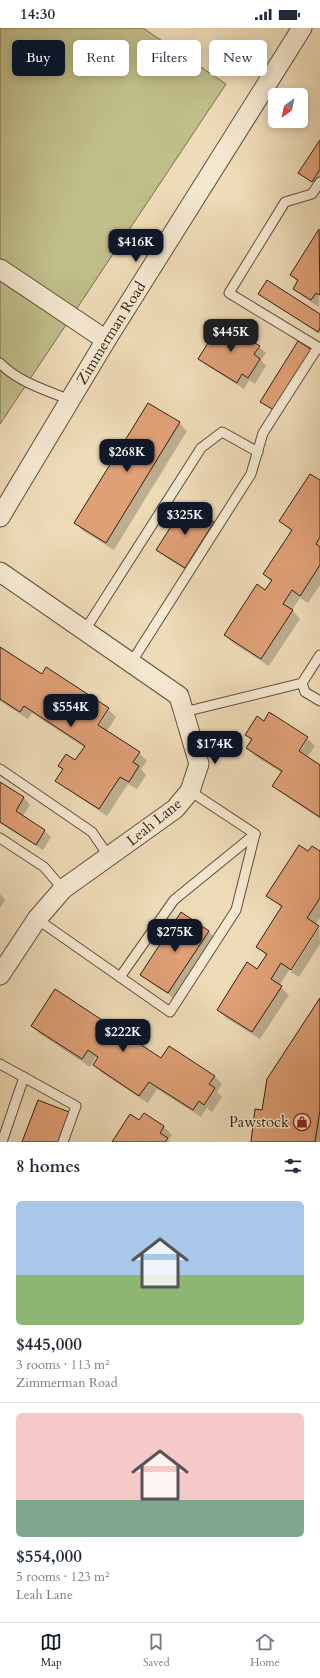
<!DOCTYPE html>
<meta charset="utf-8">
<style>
:root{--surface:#fff;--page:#f6f6f7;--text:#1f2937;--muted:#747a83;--line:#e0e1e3;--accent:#111827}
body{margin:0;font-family:Cardo,serif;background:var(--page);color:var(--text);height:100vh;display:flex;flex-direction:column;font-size:15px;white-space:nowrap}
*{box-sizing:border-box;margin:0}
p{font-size:13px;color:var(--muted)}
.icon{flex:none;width:22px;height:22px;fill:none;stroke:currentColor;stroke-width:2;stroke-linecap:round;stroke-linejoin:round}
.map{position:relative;height:1114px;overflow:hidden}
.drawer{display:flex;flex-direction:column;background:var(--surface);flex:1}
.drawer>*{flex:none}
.banner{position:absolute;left:12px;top:12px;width:296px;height:36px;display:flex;gap:8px}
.needle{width:26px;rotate:213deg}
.controls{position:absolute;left:268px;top:60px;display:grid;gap:8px}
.controls a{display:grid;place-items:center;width:40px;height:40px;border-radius:6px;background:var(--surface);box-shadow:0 2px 10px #0003;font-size:20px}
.price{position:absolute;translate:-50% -34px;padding:0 9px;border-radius:8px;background:var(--accent);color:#fff;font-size:13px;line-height:26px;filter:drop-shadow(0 1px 2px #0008)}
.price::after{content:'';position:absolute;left:50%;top:24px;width:12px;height:9px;margin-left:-6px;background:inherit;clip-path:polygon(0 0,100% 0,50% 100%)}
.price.current{background:#222;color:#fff}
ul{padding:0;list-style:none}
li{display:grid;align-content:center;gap:8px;height:212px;padding:0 16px}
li+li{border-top:1px solid var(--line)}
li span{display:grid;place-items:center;height:124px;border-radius:6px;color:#555}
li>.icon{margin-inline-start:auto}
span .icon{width:72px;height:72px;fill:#fffc;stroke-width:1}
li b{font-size:17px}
h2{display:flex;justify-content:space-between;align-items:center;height:48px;padding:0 16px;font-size:17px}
.tag{padding:0 14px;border-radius:6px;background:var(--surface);box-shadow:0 2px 10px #0003;font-size:14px;line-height:36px}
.tag.current{background:var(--accent);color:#fff}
.status{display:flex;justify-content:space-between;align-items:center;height:28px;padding:0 20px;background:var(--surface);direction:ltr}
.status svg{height:11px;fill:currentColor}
.tab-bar{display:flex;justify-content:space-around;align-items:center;height:56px;border-top:1px solid var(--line);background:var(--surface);font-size:11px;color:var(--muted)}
.tab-bar a{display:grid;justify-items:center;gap:2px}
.tab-bar .current{color:var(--accent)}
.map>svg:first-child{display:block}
.green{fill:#c0be89;stroke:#776e4e}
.shadow{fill:#0003}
.building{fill:#e0a076;stroke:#2e1f14}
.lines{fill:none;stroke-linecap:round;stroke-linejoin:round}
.lane-casing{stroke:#5e4e3d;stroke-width:11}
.street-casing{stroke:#5e4e3d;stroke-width:21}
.lane{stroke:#f4e8d0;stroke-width:9}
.street{stroke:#f4e8d0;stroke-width:19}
.labels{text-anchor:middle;stroke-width:3;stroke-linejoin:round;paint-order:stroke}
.street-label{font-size:15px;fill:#2e1f14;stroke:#f4e8d0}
.poi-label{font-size:15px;fill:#2e1f14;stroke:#f4e8d0;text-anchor:end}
</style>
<div class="status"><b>14:30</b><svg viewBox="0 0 49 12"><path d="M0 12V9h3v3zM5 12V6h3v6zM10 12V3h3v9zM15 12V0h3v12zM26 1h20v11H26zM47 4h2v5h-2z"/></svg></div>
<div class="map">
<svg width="320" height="1114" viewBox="0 0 320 1114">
<rect width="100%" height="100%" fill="#eedbb7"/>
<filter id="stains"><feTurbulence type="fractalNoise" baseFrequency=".005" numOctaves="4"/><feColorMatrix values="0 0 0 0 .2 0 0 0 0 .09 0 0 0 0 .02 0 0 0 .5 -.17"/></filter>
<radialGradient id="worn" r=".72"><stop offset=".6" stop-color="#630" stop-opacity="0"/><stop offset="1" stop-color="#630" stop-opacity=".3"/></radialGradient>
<!-- green -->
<polygon class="green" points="0,0 143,0 226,56 0,396"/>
<!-- shadow -->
<g class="shadow">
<polygon points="320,114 320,152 317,157 300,145"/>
<polygon points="319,202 320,203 319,279 302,268 294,261 298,254 291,247"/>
<polygon points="259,266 320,287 320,306 264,270"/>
<polygon points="259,319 266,325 261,332 266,338 255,356 249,352 244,361 206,337 199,331"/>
<polygon points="179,395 187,403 114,522 83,503 75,495"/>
<polygon points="320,454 320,557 308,575 300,570 292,582 300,591 269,638 233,615 225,607 266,563 272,554 264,546 292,504 280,493"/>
<polygon points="214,494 220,501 192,546 164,528 157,521"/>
<polygon points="0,620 42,647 108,681 95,700 96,702 109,682 116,689 107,703 139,725 147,733 141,741 146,747 137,761 128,756 107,788 65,760 57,753 64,742 59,737 76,733 85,720 32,685 28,691 0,673"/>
<polygon points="270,686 308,710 306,710 295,727 297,728 308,711 315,718 307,730 320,739 320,791 282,765 274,758 282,745 255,728 247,720 252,713 246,707 264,694"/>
<polygon points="0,755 24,770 30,777 22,789 45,803 51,809 43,822 0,795"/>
<polygon points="320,824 320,890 315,897 319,899 317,899 279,958 289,967 260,1011 226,990 218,982 258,942 267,928 257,919 282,880 267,867 309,825"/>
<polygon points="0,866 5,872 0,880"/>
<polygon points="319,900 320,916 299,949 291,944"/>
<polygon points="208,903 215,910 175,971 148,953 142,947"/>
<polygon points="55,963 105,995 112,1003 108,1010 162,1031 214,1048 222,1056 217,1064 222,1069 212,1084 207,1080 201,1089 157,1061 148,1075 102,1045 94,1037 98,1031 96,1029 90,1039 40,1006 32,998"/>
<polygon points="320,972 320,1114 252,1114 263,1083"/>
<polygon points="144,1086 164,1099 172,1107 168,1112 170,1114 113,1114 139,1094"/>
</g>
<!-- building -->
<g class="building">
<polygon points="320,112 320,141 312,154 298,145"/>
<polygon points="319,201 320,267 316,265 311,272 293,261 298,252 290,247"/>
<polygon points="267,252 320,286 320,300 318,304 258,266"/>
<polygon points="221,294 260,318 254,326 260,331 248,350 242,346 237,355 198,331"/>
<polygon points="298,313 312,322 274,382 260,374"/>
<polygon points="148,375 180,394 106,515 74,495"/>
<polygon points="310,446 320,452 320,509 316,516 320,519 320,537 300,568 292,562 283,576 293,582 261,631 224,607 257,556 265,562 272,552 263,546 292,502 279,493"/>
<polygon points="186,475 214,494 185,540 156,522"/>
<polygon points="0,619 42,646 46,639 109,680 98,697 140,724 133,734 139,738 129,754 120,749 99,781 55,753 63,741 58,738 66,726 75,732 85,718 24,678 20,684 0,671"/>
<polygon points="269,684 308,709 299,723 320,737 320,789 272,758 282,743 246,720 252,711 245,707 257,688 264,693"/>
<polygon points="0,754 24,769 16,783 45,802 36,817 0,794"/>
<polygon points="299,817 308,823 312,818 320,823 320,870 307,890 319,898 291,942 281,935 271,951 282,958 252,1004 217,982 247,934 257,941 267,926 256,919 282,878 266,868"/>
<polygon points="181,884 209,903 168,965 140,947"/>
<polygon points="55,961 105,994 100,1003 110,1009 116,1000 161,1030 169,1018 215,1048 209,1056 215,1060 204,1077 199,1073 193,1082 149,1054 139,1068 93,1037 98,1029 88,1022 82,1031 31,998"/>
<polygon points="320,970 320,1082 315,1114 251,1114 255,1081 262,1082 267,1051"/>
<polygon points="38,1072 69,1084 58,1114 22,1114"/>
<polygon points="144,1085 164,1098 160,1105 168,1110 165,1114 112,1114 130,1086 139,1092"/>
</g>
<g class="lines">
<!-- lane casing -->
<g class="lane-casing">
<g id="lane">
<polyline points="318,319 229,265 285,174 312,166 320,154"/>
<path d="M0 335C18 354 46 362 70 372"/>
<polyline points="85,602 201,420 222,404 258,424"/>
<polyline points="131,635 251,446 263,405 318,319 320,321"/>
<polyline points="302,655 305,664 320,673"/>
<polyline points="184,684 302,655 320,627"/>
<polyline points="0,741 92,804 109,829"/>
<polyline points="190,763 255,806"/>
<polyline points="0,810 44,839 63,861"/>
<polyline points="37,891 170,984 236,882 255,806"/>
<polyline points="120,949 174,872 255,806"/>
<polyline points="0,1036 76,1078 63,1114"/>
<polyline points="2,1114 24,1049"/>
</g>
</g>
<!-- street casing -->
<g class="street-casing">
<g id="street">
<polyline points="0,241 106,312"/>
<path id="s1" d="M0 489 106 312 302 0"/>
<polyline points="0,544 179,668 199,736 190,763 175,781 63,861 37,891 0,947"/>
</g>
</g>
<!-- lane -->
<use href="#lane" class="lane"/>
<!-- street -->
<use href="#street" class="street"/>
</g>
<!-- icons -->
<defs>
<g id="shop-ring" transform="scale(0.9)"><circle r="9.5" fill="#f4e8d0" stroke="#8f2418" stroke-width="1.5"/><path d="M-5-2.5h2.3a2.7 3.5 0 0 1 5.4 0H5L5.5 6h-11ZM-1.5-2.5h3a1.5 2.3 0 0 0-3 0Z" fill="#8f2418"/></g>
</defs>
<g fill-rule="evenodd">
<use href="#shop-ring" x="302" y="1094"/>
</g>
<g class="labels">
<!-- street labels -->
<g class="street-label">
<text dy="5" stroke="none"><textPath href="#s1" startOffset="215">Zimmerman Road</textPath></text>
<text transform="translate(154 794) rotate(-39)" y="5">Leah Lane</text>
</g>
<!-- poi labels -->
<g class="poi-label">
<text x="289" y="1099">Pawstock</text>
</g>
</g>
<rect width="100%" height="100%" filter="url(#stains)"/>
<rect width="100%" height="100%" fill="url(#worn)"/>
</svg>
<div class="controls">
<a><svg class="needle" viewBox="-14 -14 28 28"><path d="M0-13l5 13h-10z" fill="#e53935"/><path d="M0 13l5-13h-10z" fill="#747a83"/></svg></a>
</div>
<b class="price" style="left:136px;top:235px">$416K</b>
<b class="price current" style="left:231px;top:325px">$445K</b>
<b class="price" style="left:127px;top:445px">$268K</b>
<b class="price" style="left:185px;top:508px">$325K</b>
<b class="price" style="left:71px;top:700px">$554K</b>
<b class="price" style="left:215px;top:737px">$174K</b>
<b class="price" style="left:175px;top:925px">$275K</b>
<b class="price" style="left:123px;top:1025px">$222K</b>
<div class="banner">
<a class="tag current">Buy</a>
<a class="tag">Rent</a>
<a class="tag">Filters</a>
<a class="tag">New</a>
</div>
</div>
<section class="drawer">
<h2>8 homes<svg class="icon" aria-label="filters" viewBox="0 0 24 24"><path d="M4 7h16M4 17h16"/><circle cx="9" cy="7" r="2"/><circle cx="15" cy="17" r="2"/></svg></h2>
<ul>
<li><span style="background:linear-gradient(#a9c7e8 60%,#8fb573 0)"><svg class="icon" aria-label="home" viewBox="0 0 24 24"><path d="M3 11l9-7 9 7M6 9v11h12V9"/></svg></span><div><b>$445,000</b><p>3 rooms · 113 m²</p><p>Zimmerman Road</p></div></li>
<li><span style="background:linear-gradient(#f6c9c9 70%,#7fa58c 0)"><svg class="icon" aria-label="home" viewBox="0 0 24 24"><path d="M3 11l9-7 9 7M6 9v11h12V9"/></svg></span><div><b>$554,000</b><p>5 rooms · 123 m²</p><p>Leah Lane</p></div></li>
</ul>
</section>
<nav class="tab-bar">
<a class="current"><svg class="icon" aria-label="map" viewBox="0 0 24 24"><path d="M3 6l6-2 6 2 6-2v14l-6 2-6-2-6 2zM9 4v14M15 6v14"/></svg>Map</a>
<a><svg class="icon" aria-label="saved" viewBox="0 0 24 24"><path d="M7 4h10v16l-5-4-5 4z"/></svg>Saved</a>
<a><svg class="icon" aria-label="home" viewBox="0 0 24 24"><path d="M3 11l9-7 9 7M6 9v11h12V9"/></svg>Home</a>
</nav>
